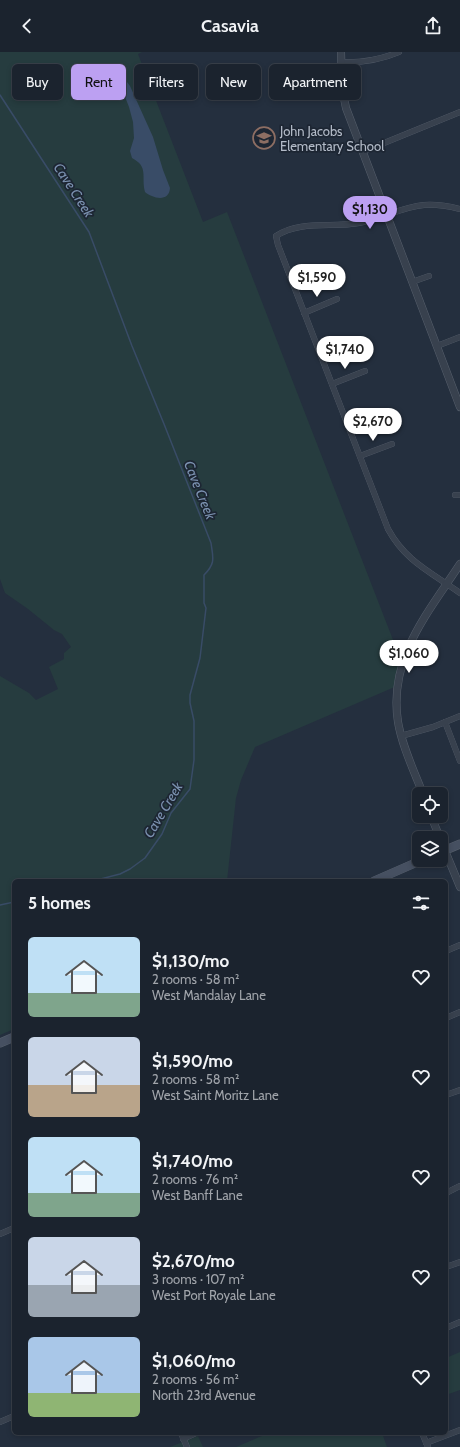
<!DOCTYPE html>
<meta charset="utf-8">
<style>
:root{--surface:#1b232e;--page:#282f3a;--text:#f1f3f6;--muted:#a0a4aa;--line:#39404a;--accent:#bca0f2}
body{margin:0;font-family:Cabin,sans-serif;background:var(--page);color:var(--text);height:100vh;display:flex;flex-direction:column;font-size:15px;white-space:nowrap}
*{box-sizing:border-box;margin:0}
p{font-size:13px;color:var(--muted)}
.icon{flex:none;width:22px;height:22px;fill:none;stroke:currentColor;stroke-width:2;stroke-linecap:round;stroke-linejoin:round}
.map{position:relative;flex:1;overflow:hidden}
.side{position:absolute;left:12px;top:827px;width:436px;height:556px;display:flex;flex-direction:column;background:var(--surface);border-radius:6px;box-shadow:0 2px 6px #0003,0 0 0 1px var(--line)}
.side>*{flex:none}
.banner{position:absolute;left:12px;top:12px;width:436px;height:36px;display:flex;gap:8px}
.buttons{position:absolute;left:412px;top:735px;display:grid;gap:8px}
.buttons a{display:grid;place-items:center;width:36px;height:36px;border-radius:6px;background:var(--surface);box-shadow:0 2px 6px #0003,0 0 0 1px var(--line);font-size:20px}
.price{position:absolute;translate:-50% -34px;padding:0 9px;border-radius:14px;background:#fff;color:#222;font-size:13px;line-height:26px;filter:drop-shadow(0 1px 2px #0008)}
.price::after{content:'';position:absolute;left:50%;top:24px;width:12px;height:9px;margin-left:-6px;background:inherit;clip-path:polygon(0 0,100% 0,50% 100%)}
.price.active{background:var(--accent);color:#111}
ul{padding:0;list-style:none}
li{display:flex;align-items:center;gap:12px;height:100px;padding:0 16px}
li span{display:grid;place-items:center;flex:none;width:112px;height:80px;border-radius:6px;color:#555}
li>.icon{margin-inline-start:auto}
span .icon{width:48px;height:48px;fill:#fffc;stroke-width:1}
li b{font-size:17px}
h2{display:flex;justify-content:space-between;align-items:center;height:48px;padding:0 16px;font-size:17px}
.pill{padding:0 14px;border-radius:6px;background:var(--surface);box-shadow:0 2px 6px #0003,0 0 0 1px var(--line);font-size:14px;line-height:36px}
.pill.active{background:var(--accent);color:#111}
header{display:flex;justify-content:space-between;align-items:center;height:52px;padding:0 16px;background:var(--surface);font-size:18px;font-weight:600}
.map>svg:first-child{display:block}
.green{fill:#263c3f}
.water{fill:#394c67}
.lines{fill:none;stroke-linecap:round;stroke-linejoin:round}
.stream{stroke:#394c67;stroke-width:1.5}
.minor-casing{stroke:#565f6c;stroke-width:6}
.tertiary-casing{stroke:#565f6c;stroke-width:8}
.secondary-casing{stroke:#565f6c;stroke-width:9}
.minor{stroke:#38414e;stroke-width:5.5}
.tertiary{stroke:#38414e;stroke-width:7}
.secondary{stroke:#465061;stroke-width:8}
.labels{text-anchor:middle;stroke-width:3.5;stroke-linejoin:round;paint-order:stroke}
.poi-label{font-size:13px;fill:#b4bcc9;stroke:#1d2633;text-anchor:start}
.water-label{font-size:14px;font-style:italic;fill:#7c92b1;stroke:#1d2633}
</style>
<header><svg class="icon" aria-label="back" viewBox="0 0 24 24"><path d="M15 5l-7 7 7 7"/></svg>Casavia<svg class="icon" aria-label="share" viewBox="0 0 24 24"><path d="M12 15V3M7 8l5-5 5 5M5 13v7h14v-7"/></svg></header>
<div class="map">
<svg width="460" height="1395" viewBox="0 0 460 1395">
<rect width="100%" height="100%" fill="#242f3e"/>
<!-- green -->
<g class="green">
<polygon points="0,0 142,0 138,2 203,170 227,160 402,611 397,634 255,695 241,728 236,746 227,829 14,829 14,977 0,983 0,624 29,641 36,648 58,637 49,615 64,607 64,601 71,595 62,582 54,578 28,557 5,541 0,527"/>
<polygon points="460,1300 460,1338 446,1343 446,1306"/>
<polygon points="269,1381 382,1381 387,1395 236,1395"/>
<polygon points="198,1384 203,1395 170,1395"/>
</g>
<!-- water -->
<path class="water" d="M124 28 127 30 130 34 153 85 163 118 170 136C169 151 152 146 145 140 141 124 149 115 132 106L130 99 134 86 133 70 129 55 120 32 122 29Z"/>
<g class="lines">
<!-- stream -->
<g class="stream">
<path d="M0 43 89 180 132 294 164 372 211 491C213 506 216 511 204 523V551L206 556 200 606 190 643V651L194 669V708L190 737 171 761 162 782 145 806 130 817 120 822 93 829"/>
<polyline points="0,853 14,850"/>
</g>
<!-- minor casing -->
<g class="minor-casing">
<g id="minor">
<path d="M341 10C361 11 380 8 399 0"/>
<polyline points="362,100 460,60"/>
<path d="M460 157C448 154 436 152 424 153 401 155 382 167 359 171 332 176 300 168 276 184L278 193 388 477C406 510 431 520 460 541"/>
<polyline points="412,230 429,224"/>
<polyline points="304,261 337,247"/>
<polyline points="437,294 460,285"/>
<polyline points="332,332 365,319"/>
<polyline points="360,404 392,392"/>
<polyline points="455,443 460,443"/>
<polyline points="406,598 424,605"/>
<polyline points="445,670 460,709"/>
<polyline points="401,684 433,675 460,664"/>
<polyline points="446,899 460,893"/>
<polyline points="446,966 460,960"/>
<polyline points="446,1043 460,1038"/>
<polyline points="446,1141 460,1134"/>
<polyline points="0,1182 14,1176"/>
<polyline points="446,1215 460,1210"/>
<polyline points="446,1276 460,1270"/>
<polyline points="0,1370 14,1364"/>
<polyline points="181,1381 187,1395"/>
<polyline points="422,1381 428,1395"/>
<polyline points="183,1387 196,1381"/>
<polyline points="426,1391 460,1378"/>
</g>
</g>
<!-- tertiary casing -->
<g class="tertiary-casing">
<g id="tertiary">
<polyline points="341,0 342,36 346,56 460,355"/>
<path d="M423 742C414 719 402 694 398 670 388 606 428 561 460 512"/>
<polyline points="431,764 440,786"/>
<polyline points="441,789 460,835"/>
</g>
</g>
<!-- secondary casing -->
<g class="secondary-casing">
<g id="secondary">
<polyline points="441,800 460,792"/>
<polyline points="374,829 422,808"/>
<polyline points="0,991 14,985"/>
</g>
</g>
<!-- minor -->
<use href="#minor" class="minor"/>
<!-- tertiary -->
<use href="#tertiary" class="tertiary"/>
<!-- secondary -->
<use href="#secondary" class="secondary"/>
</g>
<!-- icons -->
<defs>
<g id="school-ring" transform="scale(1.15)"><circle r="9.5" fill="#1d2633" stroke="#8d6e63" stroke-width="1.5"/><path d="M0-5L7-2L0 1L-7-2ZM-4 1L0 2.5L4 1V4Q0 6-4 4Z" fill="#8d6e63"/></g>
</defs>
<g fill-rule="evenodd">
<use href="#school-ring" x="264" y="86"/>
</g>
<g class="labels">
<!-- poi labels -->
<g class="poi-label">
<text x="280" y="84">John Jacobs<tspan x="280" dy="15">Elementary School</tspan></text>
</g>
<!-- water labels -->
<g class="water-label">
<text transform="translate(74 138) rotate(57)" y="5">Cave Creek</text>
<text transform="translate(200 438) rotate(68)" y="5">Cave Creek</text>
<text transform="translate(163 758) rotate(-59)" y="5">Cave Creek</text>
</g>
</g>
</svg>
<div class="buttons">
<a><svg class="icon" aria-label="locate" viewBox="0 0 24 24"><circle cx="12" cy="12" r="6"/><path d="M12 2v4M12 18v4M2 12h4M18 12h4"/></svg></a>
<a><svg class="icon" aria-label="layers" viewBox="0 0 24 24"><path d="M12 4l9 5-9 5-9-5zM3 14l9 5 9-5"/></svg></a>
</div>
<b class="price active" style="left:370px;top:178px">$1,130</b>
<b class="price" style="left:317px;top:246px">$1,590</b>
<b class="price" style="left:345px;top:318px">$1,740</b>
<b class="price" style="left:373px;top:390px">$2,670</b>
<b class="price" style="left:409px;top:622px">$1,060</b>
<div class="banner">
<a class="pill">Buy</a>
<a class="pill active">Rent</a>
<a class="pill">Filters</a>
<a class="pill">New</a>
<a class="pill">Apartment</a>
</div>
<section class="side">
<h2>5 homes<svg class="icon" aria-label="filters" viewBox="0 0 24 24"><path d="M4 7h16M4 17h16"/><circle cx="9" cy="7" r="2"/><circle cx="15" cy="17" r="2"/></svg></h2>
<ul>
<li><span style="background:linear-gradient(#bfe0f5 70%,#7fa58c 0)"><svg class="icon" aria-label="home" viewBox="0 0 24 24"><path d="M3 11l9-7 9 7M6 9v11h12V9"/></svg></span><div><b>$1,130/mo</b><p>2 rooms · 58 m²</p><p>West Mandalay Lane</p></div><svg class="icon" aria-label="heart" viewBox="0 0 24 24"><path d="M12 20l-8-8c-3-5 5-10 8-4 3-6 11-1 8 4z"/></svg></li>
<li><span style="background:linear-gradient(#c9d6e8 60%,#b9a48a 0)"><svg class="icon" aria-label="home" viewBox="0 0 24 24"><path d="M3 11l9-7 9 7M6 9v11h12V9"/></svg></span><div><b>$1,590/mo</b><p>2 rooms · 58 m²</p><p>West Saint Moritz Lane</p></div><svg class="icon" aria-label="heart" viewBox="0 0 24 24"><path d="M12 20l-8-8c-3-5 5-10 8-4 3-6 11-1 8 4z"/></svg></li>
<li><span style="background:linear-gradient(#bfe0f5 70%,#7fa58c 0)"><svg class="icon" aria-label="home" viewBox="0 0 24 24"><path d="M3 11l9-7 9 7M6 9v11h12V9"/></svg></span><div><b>$1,740/mo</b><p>2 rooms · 76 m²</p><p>West Banff Lane</p></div><svg class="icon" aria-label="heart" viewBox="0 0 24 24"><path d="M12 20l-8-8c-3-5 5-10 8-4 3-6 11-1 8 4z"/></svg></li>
<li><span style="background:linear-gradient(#c9d6e8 60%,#9aa5b1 0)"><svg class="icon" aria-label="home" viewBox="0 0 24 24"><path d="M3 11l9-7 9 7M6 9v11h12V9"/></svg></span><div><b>$2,670/mo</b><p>3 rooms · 107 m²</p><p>West Port Royale Lane</p></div><svg class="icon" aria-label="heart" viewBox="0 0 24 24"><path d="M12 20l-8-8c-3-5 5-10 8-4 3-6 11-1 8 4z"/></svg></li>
<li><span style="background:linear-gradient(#a9c7e8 70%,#8fb573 0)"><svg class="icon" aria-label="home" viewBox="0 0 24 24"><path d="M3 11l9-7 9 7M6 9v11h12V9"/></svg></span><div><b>$1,060/mo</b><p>2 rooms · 56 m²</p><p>North 23rd Avenue</p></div><svg class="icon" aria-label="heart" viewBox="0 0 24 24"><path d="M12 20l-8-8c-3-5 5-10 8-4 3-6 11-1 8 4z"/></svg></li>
</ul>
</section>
</div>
